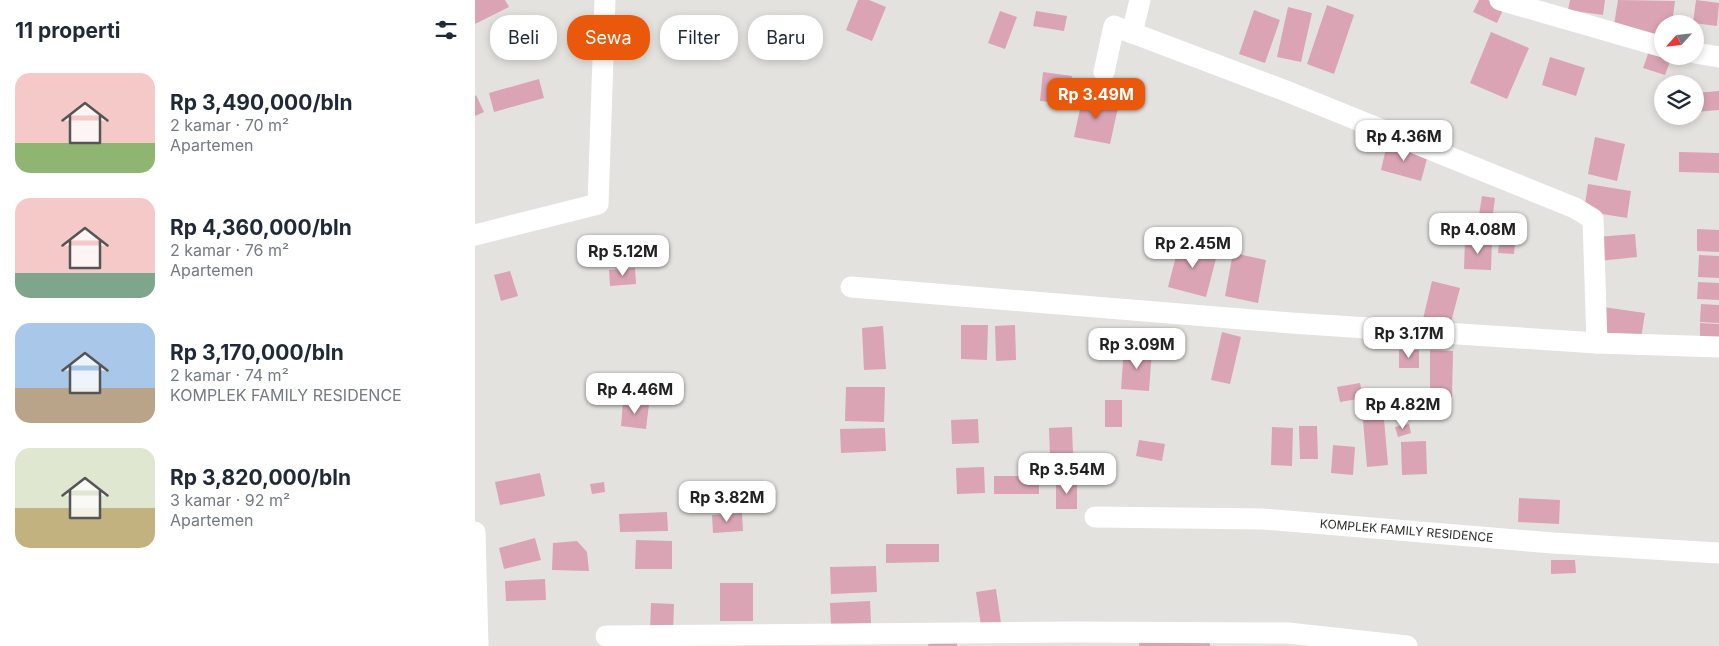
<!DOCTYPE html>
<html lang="id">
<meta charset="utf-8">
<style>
:root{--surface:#fff;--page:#f6f6f7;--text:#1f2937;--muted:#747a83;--accent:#ea580c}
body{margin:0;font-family:Inter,sans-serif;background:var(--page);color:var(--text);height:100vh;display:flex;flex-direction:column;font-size:19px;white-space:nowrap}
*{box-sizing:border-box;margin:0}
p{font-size:16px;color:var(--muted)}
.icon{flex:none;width:28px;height:28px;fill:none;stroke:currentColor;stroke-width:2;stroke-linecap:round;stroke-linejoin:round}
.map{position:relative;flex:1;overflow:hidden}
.side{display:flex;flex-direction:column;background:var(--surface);width:475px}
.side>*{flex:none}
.hud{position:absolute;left:15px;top:15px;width:475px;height:45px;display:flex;gap:10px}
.needle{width:32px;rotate:243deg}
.tools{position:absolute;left:1179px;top:15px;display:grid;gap:10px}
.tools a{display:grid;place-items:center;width:50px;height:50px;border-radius:50%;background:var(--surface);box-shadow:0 2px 8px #0003;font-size:25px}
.price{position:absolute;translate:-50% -42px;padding:0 11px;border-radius:10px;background:#fff;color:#222;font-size:16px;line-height:32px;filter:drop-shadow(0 1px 2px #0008)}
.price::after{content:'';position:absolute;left:50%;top:30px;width:15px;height:11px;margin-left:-8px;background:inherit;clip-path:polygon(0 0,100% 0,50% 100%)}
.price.active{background:var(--accent);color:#fff}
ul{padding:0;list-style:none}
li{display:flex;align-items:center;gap:15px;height:125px;padding:0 15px}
li span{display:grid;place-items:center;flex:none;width:140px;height:100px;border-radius:15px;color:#555}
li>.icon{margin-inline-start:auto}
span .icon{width:60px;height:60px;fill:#fffc;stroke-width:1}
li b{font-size:21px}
h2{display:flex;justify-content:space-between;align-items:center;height:60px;padding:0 15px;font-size:21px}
.pill{padding:0 18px;border-radius:20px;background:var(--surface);box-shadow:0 2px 8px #0003;font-size:18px;line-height:45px}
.pill.active{background:var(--accent);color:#fff}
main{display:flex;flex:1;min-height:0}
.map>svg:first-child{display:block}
.building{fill:#daa4b4}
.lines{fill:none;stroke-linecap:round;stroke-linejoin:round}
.minor{stroke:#fff;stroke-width:21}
.labels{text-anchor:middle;stroke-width:5;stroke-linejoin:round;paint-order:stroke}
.street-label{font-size:12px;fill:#2c2c2a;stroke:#f1f0eb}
</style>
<main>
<section class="side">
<h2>11 properti<svg class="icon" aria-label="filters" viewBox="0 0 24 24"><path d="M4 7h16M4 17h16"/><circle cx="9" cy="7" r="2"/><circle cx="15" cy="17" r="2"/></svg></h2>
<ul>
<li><span style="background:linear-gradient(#f6c9c9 70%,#8fb573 0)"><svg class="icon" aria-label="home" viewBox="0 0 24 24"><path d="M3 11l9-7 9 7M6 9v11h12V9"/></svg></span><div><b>Rp 3,490,000/bln</b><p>2 kamar · 70 m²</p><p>Apartemen</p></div></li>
<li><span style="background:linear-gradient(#f6c9c9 75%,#7fa58c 0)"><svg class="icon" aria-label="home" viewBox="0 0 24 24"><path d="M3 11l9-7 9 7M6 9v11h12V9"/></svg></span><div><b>Rp 4,360,000/bln</b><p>2 kamar · 76 m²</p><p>Apartemen</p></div></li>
<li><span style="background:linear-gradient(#a9c7e8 65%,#b9a48a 0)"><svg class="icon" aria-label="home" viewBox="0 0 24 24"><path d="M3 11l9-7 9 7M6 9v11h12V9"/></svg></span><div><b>Rp 3,170,000/bln</b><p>2 kamar · 74 m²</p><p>KOMPLEK FAMILY RESIDENCE</p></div></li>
<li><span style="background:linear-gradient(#dfe7d0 60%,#c2b280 0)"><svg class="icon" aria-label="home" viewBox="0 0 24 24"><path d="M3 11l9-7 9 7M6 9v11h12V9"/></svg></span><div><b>Rp 3,820,000/bln</b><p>3 kamar · 92 m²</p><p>Apartemen</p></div></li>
</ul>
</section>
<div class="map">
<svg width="1244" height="646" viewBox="0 0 1244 646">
<rect width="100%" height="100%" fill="#e4e2de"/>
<!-- building -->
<g class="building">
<polygon points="0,0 30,0 34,7 0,24"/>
<polygon points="383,0 394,0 411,7 397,41 371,30"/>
<polygon points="1004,0 1013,0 1029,8 1022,23 998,12"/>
<polygon points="1095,0 1130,0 1128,15 1093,10"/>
<polygon points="1143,0 1200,1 1197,24 1188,24 1188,39 1138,31"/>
<polygon points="1221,0 1244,3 1242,26 1218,23"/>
<polygon points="852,5 879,15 859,74 832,64"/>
<polygon points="813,7 837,13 826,62 802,57"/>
<polygon points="779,10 805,20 790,63 764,54"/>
<polygon points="525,11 542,17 530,49 513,43"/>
<polygon points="561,11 592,16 589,31 558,26"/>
<polygon points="1016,32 1054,48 1032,99 995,83"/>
<polygon points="1174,51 1196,59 1190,75 1168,68"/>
<polygon points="1075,57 1110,68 1101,96 1067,85"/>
<polygon points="568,72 597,76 594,104 565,101"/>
<polygon points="64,79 69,98 19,112 14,93"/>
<polygon points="1244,91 1244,110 1220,112 1220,93"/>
<polygon points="1,95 9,112 0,116 0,96"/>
<polygon points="608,95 644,103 635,144 599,137"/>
<polygon points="1120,137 1150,144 1142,181 1113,174"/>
<polygon points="912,144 953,155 946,181 906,170"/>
<polygon points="1204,152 1244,153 1244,173 1204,172"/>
<polygon points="1113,184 1156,191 1152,218 1109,211"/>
<polygon points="1007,196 1020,198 1016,229 1002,227"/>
<polygon points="1026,223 1042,225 1039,254 1023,253"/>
<polygon points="1222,229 1244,230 1244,252 1222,251"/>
<polygon points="1160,234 1162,257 1124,261 1121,237"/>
<polygon points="990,240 1017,240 1016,270 989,269"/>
<polygon points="705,241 743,251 731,297 693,287"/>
<polygon points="758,253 791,260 783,303 750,296"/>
<polygon points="1224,255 1244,256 1244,278 1223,277"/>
<polygon points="160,268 161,284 135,286 134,270"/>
<polygon points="35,271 43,296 26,301 19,275"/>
<polygon points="957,281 985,288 975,326 948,319"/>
<polygon points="1223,282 1244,283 1244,300 1222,299"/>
<polygon points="1226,304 1244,305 1244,323 1225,322"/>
<polygon points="1128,307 1170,313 1166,338 1125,332"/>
<polygon points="1225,323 1244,324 1244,337 1225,337"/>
<polygon points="486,325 513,325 512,360 486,359"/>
<polygon points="540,325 541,360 521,361 520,326"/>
<polygon points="408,326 411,369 389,370 387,328"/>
<polygon points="747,332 766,337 755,384 736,380"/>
<polygon points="649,348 677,350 674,391 646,389"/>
<rect x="924" y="350" width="20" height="18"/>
<polygon points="955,350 978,351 977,397 955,396"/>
<polygon points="885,383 888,398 865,402 862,387"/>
<polygon points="371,387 410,387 409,422 370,421"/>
<rect x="630" y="400" width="17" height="27"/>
<polygon points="148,401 174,404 171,429 146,426"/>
<polygon points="908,408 913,465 892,467 887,409"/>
<polygon points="503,419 504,443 477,444 476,420"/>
<polygon points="934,424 936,433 923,437 920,427"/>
<polygon points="824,426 842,426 843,459 825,459"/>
<polygon points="597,427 598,455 575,456 574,428"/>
<polygon points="797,427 818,428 817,466 796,465"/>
<polygon points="410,428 411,451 366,453 365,429"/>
<polygon points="664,440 690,444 687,461 661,456"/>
<polygon points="951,441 952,474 927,475 926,442"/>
<polygon points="858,445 880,447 878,475 856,473"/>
<polygon points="509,467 510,493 482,494 481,468"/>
<polygon points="65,473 70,496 25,505 20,482"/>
<rect x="519" y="476" width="45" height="18"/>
<rect x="581" y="481" width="21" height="28"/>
<polygon points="129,482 130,492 117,494 115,484"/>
<polygon points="224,483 266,483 267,508 225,508"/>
<polygon points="1044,498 1085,500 1084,524 1043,522"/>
<polygon points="192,512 193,531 145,532 144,514"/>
<polygon points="267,513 268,531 238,533 237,515"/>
<polygon points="60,538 66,560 29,569 24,548"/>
<polygon points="161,540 197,541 197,569 160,569"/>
<polygon points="102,541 112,552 114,571 77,570 78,543"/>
<polygon points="411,544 464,544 464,562 411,563"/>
<polygon points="1076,560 1100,560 1101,573 1076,574"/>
<polygon points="401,566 402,592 356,594 355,567"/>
<polygon points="70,579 71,600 31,601 30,581"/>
<rect x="245" y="583" width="33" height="38"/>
<polygon points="521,589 526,623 506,626 501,592"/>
<polygon points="395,601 396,623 356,625 355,603"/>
<polygon points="176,603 199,604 198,633 175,633"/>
<polygon points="665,637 735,642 735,646 664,646"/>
<polygon points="454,641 482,643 482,646 453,646"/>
</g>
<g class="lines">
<!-- minor -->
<g class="minor">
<polyline points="1025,0 1188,47"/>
<polyline points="657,33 665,0"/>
<polyline points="1220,53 1244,57"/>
<polyline points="629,72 639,26 811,91 1100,208 1118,219 1122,343 1244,347"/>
<polyline points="0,235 123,204 130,0"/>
<polyline points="376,287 816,323 1122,343"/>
<path id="s1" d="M620 517 788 519 1078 543 1244 553"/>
<polyline points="0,532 3,646"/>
<polyline points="131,636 598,632 813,633 932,646"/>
</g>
</g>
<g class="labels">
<!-- street labels -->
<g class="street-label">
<text dy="4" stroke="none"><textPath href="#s1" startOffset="312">KOMPLEK FAMILY RESIDENCE</textPath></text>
</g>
</g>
</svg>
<div class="tools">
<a><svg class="needle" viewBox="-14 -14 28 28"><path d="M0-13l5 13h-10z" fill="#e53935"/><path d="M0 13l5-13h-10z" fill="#747a83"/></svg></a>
<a><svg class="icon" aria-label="layers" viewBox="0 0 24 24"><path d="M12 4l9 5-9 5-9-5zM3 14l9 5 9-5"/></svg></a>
</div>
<b class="price active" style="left:621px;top:120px">Rp 3.49M</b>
<b class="price" style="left:929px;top:162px">Rp 4.36M</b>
<b class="price" style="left:1003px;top:255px">Rp 4.08M</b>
<b class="price" style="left:718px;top:269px">Rp 2.45M</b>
<b class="price" style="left:148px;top:277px">Rp 5.12M</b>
<b class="price" style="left:934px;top:359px">Rp 3.17M</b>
<b class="price" style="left:662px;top:370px">Rp 3.09M</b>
<b class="price" style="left:160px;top:415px">Rp 4.46M</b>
<b class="price" style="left:928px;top:430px">Rp 4.82M</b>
<b class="price" style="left:592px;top:495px">Rp 3.54M</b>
<b class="price" style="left:252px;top:523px">Rp 3.82M</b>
<div class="hud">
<a class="pill">Beli</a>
<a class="pill active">Sewa</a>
<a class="pill">Filter</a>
<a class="pill">Baru</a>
</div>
</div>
</main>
